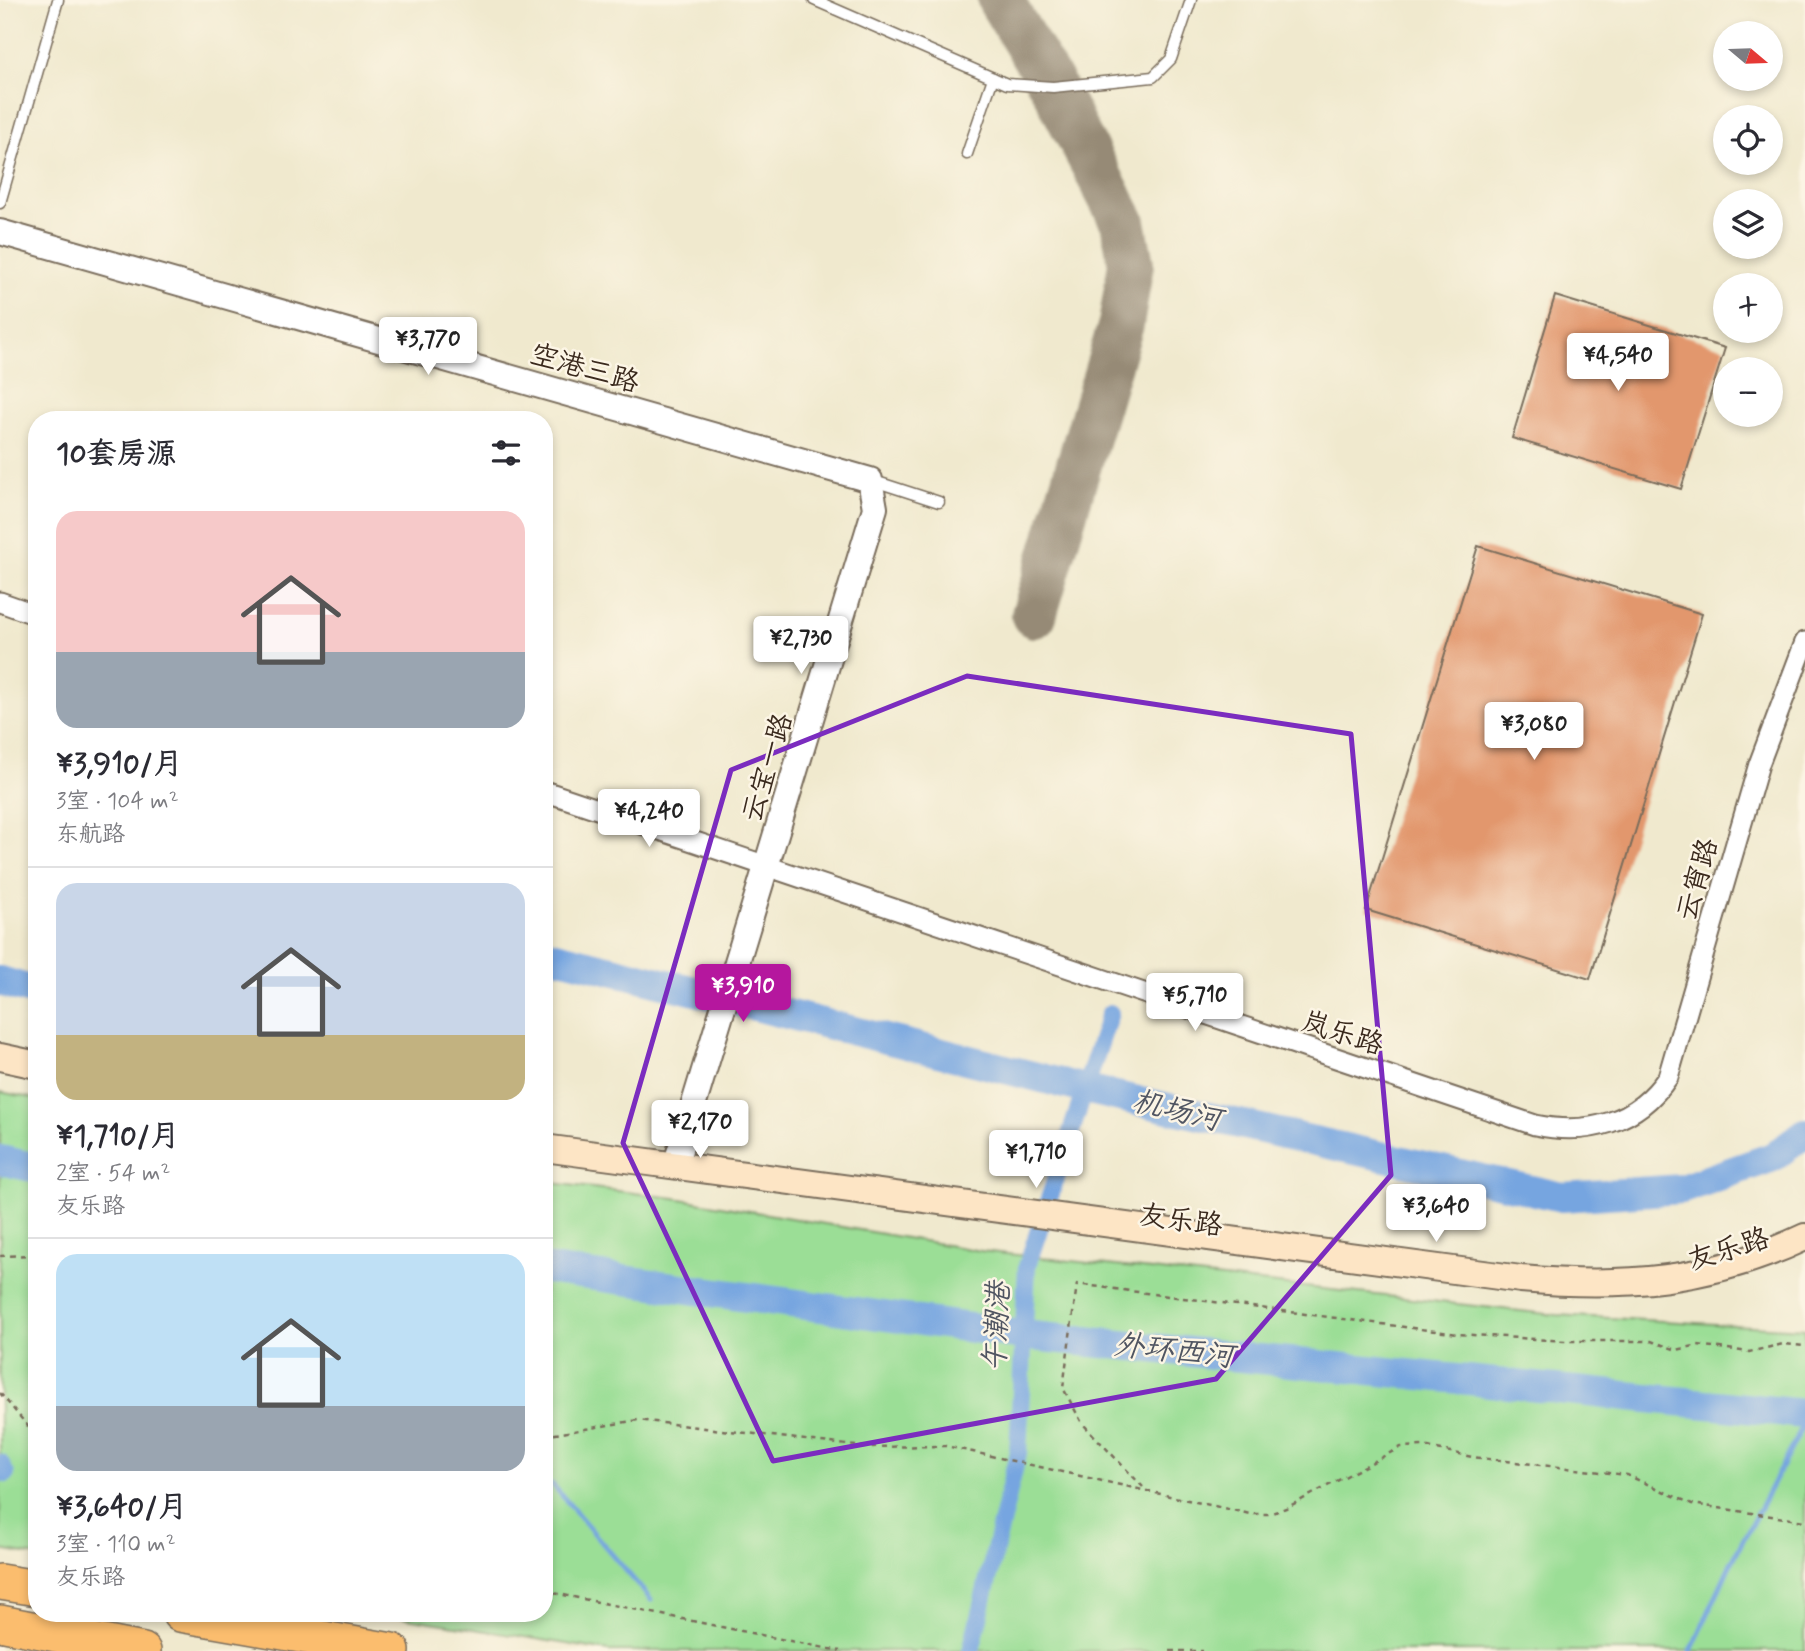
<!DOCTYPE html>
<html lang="zh">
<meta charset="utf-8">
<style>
:root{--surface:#fff;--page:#f2f2f3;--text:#2b2b33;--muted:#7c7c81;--line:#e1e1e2;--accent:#b5179e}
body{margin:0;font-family:Mynerve,"LXGW WenKai TC",sans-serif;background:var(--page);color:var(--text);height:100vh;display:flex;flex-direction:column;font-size:26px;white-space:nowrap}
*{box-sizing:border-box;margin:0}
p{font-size:23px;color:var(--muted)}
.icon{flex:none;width:38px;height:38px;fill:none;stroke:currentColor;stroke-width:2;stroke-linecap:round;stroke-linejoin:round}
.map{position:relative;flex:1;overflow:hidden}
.details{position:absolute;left:28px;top:411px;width:525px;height:1211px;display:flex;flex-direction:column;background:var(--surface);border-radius:28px;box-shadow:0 4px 10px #0003}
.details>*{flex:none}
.needle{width:46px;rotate:109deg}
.buttons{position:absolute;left:1713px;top:21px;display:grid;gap:14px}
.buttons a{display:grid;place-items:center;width:70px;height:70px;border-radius:50%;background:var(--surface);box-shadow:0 4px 10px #0003;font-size:35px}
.price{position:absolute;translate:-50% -60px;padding:0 16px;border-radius:7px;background:#fff;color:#222;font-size:23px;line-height:46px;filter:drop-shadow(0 2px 4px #0008)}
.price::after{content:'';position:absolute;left:50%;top:42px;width:21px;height:16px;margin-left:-10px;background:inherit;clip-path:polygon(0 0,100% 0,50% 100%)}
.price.current{background:var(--accent);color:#fff}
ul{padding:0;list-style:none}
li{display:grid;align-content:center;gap:14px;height:371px;padding:0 28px}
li+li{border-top:2px solid var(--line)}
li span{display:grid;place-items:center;height:217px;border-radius:21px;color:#555}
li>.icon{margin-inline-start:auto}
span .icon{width:126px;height:126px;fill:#fffc;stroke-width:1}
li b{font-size:30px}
h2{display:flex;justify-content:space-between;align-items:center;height:84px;padding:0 28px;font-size:30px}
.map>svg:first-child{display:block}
.green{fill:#9bde96;stroke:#6b845a;stroke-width:2}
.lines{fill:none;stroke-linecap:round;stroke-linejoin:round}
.stream{stroke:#76a5e0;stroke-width:5}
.canal{stroke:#76a5e0;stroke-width:18}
.river{stroke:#76a5e0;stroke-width:30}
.taxiway{stroke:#968a76;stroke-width:46}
.building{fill:#e2976d}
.service-casing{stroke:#7a6d5c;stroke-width:13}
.minor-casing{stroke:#7a6d5c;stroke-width:23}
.tertiary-casing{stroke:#7a6d5c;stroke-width:28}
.secondary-casing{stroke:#7a6d5c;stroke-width:30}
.motorway-casing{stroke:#7a6d5c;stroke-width:38}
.path{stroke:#7a6d5c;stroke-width:2.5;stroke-dasharray:5 5;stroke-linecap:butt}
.service{stroke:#fff;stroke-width:10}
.minor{stroke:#fff;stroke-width:19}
.tertiary{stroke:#fff;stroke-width:24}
.secondary{stroke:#fde5c5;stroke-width:26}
.motorway{stroke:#fbbd6e;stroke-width:35}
.marked{fill:none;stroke:#7b2cbf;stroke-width:5;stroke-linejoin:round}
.labels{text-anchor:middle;stroke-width:5;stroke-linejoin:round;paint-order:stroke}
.street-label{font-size:28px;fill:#3b2a1e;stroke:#fcf5e5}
.water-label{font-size:30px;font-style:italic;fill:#505562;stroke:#fcf5e5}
</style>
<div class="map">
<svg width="1805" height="1651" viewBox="0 0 1805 1651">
<rect width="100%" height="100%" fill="#fcf5e5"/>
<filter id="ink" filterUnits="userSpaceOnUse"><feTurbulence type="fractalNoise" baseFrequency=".0143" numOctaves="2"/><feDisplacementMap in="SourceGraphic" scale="14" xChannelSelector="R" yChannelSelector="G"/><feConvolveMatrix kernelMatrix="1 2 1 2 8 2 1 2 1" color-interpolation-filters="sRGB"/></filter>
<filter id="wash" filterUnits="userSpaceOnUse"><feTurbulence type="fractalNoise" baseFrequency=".00686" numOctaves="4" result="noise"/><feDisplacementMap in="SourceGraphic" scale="28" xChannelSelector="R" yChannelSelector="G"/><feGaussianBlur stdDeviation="1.57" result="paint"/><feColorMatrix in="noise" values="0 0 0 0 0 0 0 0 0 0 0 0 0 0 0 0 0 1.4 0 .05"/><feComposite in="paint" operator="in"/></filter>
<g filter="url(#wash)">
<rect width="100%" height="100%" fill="#f0e9ce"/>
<!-- green -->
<g class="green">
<polygon points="0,1092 37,1099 37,1556 0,1550"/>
<polygon points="544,1182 675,1198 981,1251 1556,1315 1805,1329 1805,1651 609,1651 383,1614 544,1614"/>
</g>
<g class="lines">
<!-- stream -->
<g class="stream">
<polyline points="552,1484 651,1600"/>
<polyline points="1691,1651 1730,1565 1805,1422"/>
</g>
<!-- canal -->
<g class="canal">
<polyline points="0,1463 6,1474"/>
<polyline points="971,1651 1018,1453 1027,1266 1110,1013"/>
</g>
<!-- river -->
<g class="river">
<polyline points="544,953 1085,1089 1562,1197 1682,1189 1773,1157 1805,1133"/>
<polyline points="0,981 37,992"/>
<polyline points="0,1160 37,1168"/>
<polyline points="544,1269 1022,1335 1805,1414"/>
</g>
<!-- taxiway -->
<polyline class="taxiway" points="1000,0 1053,87 1123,222 1131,264 1121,324 1034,615"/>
</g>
<g id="blocks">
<!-- building -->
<g class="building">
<polygon points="1555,296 1725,348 1681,489 1512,438"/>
<polygon points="1478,546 1702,614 1590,979 1366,910"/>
</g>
</g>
</g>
<g filter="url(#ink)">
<use href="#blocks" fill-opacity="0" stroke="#7a6d5c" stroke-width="2"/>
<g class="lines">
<!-- service casing -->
<g class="service-casing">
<g id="service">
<polyline points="814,0 1007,84 1053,87 1153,77 1171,59 1191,0"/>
<polyline points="967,154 993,78"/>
<polyline points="0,203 58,0"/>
<polyline points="871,480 939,502"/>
</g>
</g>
<!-- minor casing -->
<g class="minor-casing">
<g id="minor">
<polyline points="0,602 37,615"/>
<path d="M544 791 1535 1125C1588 1136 1637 1123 1668 1077L1759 764 1805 642"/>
</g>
</g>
<!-- tertiary casing -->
<g class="tertiary-casing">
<polyline id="tertiary" points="0,232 870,480 875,508 675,1166"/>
</g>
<!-- secondary casing -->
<g class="secondary-casing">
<g id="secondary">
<polyline points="0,1057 37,1065"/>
<path d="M544 1148 1521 1279C1623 1288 1710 1282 1805 1237"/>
</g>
</g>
<!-- motorway casing -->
<g class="motorway-casing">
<g id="motorway">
<polyline points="0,1582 37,1588"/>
<polyline points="180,1614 392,1651"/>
<polyline points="0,1623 143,1651"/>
</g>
</g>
<!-- path -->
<g class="path">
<polyline points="0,1256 37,1255"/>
<polyline points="0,1393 37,1437"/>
<polyline points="544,1436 638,1420 864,1447 946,1446 1250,1514 1269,1514 1286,1508 1401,1447 1424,1446 1472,1457 1627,1475 1692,1504 1805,1521"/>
<polyline points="1143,1487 1082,1423 1063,1388 1077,1284 1458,1334 1565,1341 1651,1341 1677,1350 1698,1345 1749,1352 1783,1344 1805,1346"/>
<polyline points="544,1591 840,1651"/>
<polyline points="1170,1651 1202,1651"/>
</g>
<!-- service -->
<use href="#service" class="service"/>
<!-- minor -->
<use href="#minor" class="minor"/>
<!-- tertiary -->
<use href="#tertiary" class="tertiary"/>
<!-- secondary -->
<use href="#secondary" class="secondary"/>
<!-- motorway -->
<use href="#motorway" class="motorway"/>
</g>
</g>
<!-- marked area -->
<path class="marked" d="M967 676 1351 734 1391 1175 1216 1379 773 1461 623 1143 731 770Z"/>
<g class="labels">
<!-- street labels -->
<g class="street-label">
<text transform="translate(585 367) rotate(16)" y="10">空港三路</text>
<text transform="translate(766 767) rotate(-73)" y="10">云宝一路</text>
<text transform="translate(1696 879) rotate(-74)" y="10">云宵路</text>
<text transform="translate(1343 1032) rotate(18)" y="10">岚乐路</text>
<text transform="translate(1181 1219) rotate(8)" y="10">友乐路</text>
<text transform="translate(1728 1248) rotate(-17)" y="10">友乐路</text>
</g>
<!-- water labels -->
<g class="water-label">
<text transform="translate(1177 1110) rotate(13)" y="10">机场河</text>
<text transform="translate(996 1327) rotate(-87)" y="10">午潮港</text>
<text transform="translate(1174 1350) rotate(6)" y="10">外环西河</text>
</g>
</g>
</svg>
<div class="buttons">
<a><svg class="needle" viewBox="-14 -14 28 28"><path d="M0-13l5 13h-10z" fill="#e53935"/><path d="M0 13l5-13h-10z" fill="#7c7c81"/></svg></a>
<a><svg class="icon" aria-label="locate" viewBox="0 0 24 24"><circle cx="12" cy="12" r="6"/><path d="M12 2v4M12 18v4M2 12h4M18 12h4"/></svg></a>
<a><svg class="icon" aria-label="layers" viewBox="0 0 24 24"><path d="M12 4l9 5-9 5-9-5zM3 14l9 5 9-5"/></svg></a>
<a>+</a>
<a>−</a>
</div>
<b class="price" style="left:428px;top:377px">¥3,770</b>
<b class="price" style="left:1618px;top:393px">¥4,540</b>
<b class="price" style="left:801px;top:676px">¥2,730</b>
<b class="price" style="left:1534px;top:762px">¥3,080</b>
<b class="price" style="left:649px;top:849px">¥4,240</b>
<b class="price current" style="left:743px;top:1024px">¥3,910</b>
<b class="price" style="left:1195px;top:1033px">¥5,710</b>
<b class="price" style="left:700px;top:1160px">¥2,170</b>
<b class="price" style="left:1036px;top:1190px">¥1,710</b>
<b class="price" style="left:1436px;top:1244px">¥3,640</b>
<section class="details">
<h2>10套房源<svg class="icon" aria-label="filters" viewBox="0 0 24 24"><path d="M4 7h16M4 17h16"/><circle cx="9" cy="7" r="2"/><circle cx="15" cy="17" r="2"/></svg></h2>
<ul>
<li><span style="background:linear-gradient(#f6c9c9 65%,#9aa5b1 0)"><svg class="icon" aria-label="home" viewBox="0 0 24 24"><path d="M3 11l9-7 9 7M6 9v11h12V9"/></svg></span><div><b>¥3,910/月</b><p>3室 · 104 m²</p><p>东航路</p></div></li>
<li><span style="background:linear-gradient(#c9d6e8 70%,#c2b280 0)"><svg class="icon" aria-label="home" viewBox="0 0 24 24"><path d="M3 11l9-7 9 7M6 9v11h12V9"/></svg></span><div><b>¥1,710/月</b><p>2室 · 54 m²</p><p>友乐路</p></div></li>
<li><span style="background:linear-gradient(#bfe0f5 70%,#9aa5b1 0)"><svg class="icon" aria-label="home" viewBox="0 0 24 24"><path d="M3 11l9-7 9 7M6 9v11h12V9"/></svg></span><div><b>¥3,640/月</b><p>3室 · 110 m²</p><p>友乐路</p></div></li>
</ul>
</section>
</div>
